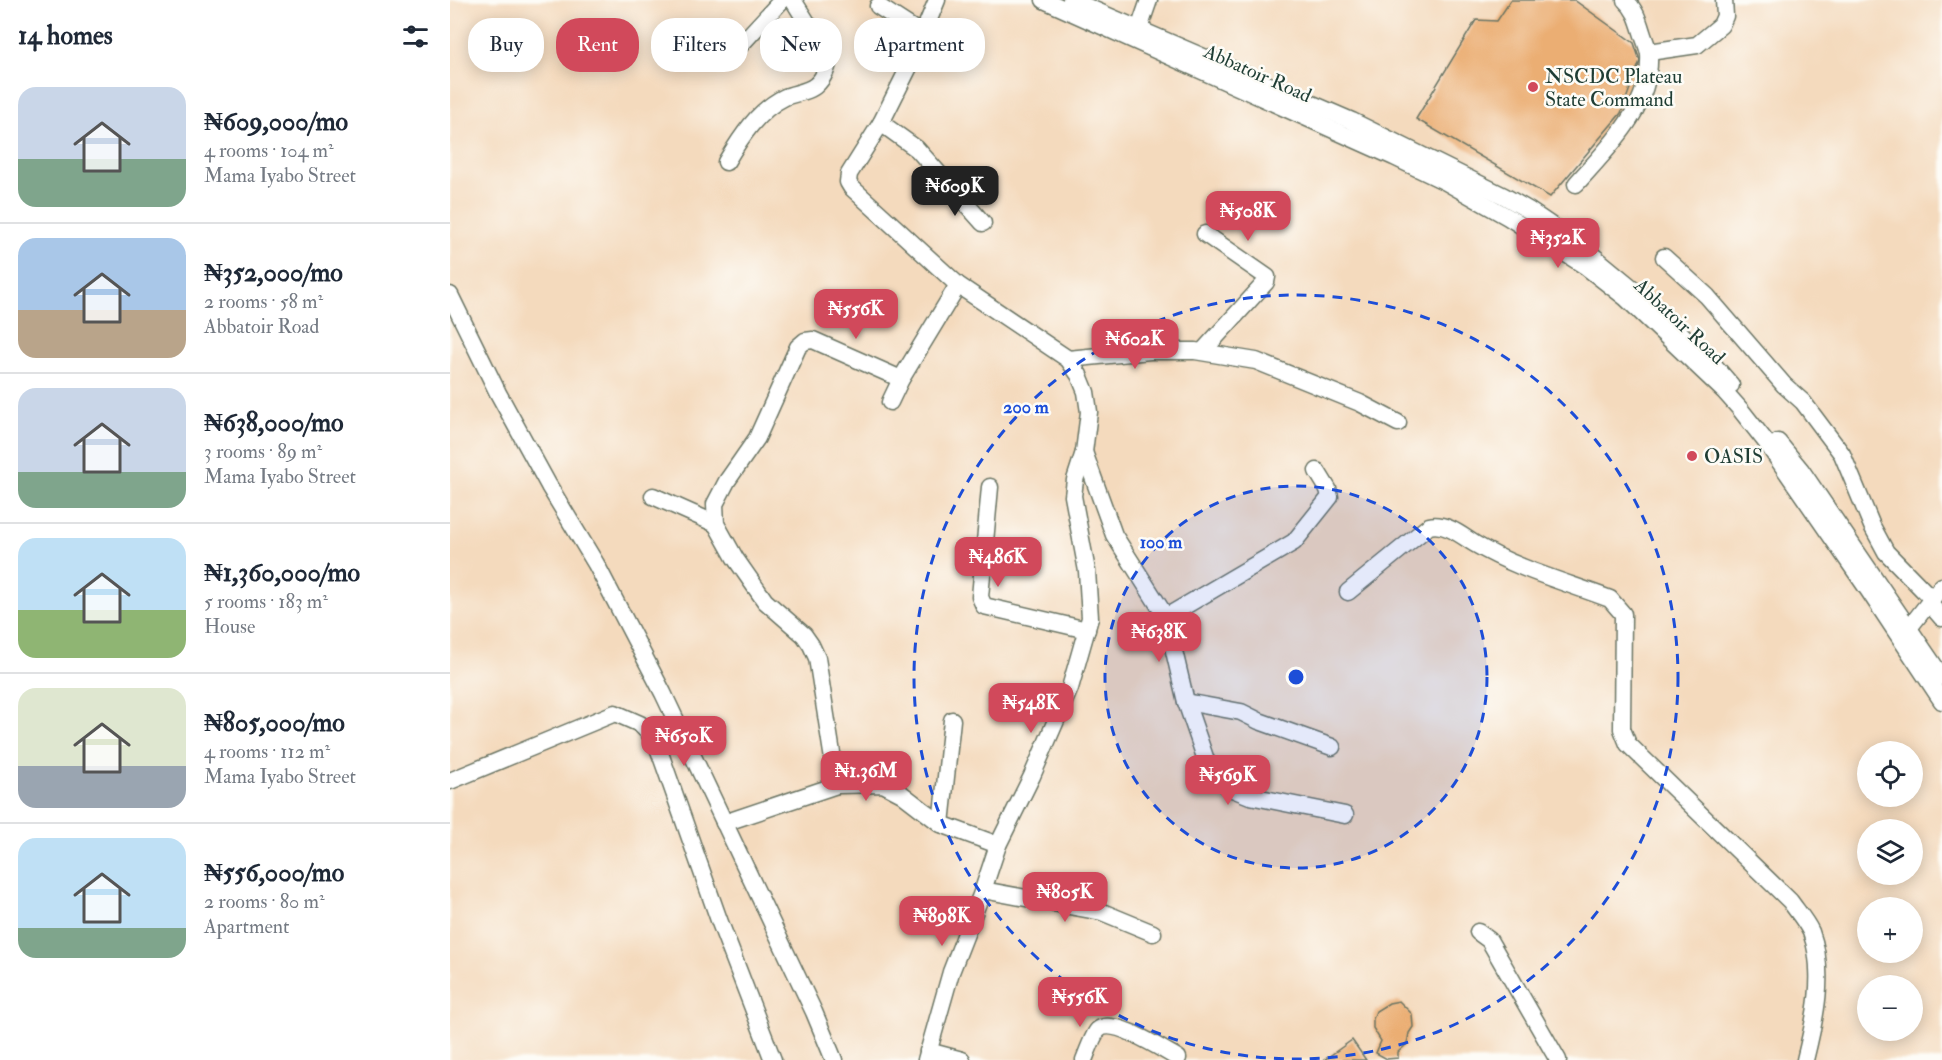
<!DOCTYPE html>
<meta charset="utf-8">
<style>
:root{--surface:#fff;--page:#f2f2f3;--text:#1f2937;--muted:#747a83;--line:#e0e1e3;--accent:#d1495b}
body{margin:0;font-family:"IM FELL Double Pica",serif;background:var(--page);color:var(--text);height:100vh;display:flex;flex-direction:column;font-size:22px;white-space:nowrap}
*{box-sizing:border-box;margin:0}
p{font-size:20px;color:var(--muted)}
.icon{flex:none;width:33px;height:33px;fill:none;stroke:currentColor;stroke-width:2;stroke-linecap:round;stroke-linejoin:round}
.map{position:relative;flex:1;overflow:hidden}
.sheet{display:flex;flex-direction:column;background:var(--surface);width:450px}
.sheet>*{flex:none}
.guide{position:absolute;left:18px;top:18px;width:570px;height:54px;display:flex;gap:12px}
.fabs{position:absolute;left:1407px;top:741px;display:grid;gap:12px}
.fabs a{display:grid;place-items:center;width:66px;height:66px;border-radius:50%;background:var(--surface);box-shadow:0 3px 15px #0003;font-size:30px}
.price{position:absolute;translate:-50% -51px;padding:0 14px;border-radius:12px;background:var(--accent);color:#fff;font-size:20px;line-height:39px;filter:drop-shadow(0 2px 3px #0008)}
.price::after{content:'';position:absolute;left:50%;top:36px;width:18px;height:14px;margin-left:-9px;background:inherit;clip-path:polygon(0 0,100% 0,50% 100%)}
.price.selected{background:#222;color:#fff}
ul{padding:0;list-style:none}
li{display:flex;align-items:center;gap:18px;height:150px;padding:0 18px}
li+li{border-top:2px solid var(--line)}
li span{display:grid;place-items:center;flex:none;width:168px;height:120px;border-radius:18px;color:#555}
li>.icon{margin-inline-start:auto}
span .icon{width:72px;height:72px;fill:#fffc;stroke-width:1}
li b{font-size:26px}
h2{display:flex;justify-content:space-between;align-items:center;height:72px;padding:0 18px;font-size:26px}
.pill{padding:0 21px;border-radius:24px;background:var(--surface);box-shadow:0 3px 15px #0003;font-size:21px;line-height:54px}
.pill.selected{background:var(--accent);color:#fff}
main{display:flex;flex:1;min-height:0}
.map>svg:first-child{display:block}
.building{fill:#ebae73}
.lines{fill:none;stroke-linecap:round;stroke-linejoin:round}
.minor-casing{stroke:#6a7464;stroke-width:19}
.minor{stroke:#fff;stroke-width:16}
.ring{fill:none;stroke:#1d4ed8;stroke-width:3;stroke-dasharray:10 8}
.poi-dot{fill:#d1495b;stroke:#fdfcf7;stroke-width:2}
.labels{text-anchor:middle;stroke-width:5;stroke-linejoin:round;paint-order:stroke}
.street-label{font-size:20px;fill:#1f3d34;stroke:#fdfcf7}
.poi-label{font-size:20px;fill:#1f3d34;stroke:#fdfcf7;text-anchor:start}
.centre{fill:#1d4ed8;stroke:#fdfcf7;stroke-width:3}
.ring-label{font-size:18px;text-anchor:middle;font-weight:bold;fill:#1d4ed8;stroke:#fdfcf7;stroke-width:5;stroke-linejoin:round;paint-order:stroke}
</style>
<main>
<section class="sheet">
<h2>14 homes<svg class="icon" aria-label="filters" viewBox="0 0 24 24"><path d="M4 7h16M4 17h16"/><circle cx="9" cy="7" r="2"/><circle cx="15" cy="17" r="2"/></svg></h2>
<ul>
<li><span style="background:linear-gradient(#c9d6e8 60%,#7fa58c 0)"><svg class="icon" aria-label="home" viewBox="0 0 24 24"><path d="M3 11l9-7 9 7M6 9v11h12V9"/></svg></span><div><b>₦609,000/mo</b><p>4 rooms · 104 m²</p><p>Mama Iyabo Street</p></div></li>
<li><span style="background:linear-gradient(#a9c7e8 60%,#b9a48a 0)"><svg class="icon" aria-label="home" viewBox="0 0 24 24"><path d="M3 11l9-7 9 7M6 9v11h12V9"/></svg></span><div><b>₦352,000/mo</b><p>2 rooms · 58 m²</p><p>Abbatoir Road</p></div></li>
<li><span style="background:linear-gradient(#c9d6e8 70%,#7fa58c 0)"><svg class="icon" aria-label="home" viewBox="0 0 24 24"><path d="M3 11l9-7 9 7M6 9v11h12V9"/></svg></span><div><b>₦638,000/mo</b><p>3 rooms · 89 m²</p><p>Mama Iyabo Street</p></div></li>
<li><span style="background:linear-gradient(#bfe0f5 60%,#8fb573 0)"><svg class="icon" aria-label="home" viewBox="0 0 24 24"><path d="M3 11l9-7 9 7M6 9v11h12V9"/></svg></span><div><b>₦1,360,000/mo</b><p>5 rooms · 183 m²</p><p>House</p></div></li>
<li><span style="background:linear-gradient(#dfe7d0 65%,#9aa5b1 0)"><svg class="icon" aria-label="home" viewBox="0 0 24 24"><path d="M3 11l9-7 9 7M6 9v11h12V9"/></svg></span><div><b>₦805,000/mo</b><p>4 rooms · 112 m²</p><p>Mama Iyabo Street</p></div></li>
<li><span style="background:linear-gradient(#bfe0f5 75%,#7fa58c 0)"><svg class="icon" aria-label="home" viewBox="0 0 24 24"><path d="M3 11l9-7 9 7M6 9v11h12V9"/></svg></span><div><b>₦556,000/mo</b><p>2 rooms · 80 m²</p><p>Apartment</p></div></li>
</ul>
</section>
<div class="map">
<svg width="1492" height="1060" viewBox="0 0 1492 1060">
<rect width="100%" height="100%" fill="#fdfcf7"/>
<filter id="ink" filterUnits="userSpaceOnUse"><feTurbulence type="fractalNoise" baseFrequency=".0167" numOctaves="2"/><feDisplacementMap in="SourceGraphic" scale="12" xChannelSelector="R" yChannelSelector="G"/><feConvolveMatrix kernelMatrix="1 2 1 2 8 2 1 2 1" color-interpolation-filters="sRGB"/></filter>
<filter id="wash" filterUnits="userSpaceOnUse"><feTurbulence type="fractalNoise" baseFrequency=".008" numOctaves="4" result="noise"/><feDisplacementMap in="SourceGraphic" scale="24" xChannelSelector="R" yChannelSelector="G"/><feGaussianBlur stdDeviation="1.35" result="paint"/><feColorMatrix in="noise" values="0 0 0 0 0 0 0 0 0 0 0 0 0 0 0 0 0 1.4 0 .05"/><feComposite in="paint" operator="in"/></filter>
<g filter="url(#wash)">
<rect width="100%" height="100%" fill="#f4dabd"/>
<g id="blocks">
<!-- building -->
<g class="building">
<polygon points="1061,0 1124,0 1184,43 1190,61 1171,113 1100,197 966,119 1026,20 1047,21"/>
<polygon points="949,1001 962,1014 963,1027 959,1033 957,1044 948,1052 948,1058 937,1059 926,1053 931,1041 923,1028 923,1019 926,1011 939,1003"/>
<polygon points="902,1040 916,1060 874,1060"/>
</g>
</g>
</g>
<g filter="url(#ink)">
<use href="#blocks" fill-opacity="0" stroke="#6a7464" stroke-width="1.5"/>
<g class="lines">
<!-- minor casing -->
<g class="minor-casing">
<g id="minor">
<polyline points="594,0 944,157 996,182 1058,217 1135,266 1176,298 1274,391 1290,409 1316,442 1419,591 1492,701"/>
<polyline points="621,0 902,121 1054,196 1080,211 1130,245 1187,292 1263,364 1281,385"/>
<polyline points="428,6 473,35"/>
<polyline points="689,29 699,0"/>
<polyline points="1199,52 1247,45 1271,25 1275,16 1274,0"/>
<polyline points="283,53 332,0"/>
<polyline points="431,123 467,149 533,223"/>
<path d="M276 162C291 137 308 110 335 97 344 93 359 92 366 85 373 79 380 65 378 56L343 0"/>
<path d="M1126 184C1158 148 1202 107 1199 54 1198 47 1194 39 1192 32 1188 19 1185 9 1175 0"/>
<polyline points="1214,257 1257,296 1334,385 1353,402 1392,454 1422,526 1436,552 1482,599"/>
<polyline points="0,295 48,393 99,486 146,564 213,693 364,1012 384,1060"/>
<polyline points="753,351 816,282 817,277 755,234"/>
<polyline points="618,359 700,351 745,351 806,361 910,403 948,423"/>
<polyline points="440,402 451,379 508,285"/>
<polyline points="1328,442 1351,470 1492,677"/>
<polyline points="634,452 664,535 716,617 736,702 757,763 780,788 800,796 895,815"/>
<polyline points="540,487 530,597 534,606 637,630"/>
<polyline points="203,496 266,524"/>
<path d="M898 592 979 526C996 522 1012 536 1025 544 1067 569 1115 582 1160 599L1173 614 1172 729 1178 744 1340 901C1347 911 1356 921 1361 932 1376 972 1365 1020 1355 1060"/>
<polyline points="1479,603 1492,618"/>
<polyline points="716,617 844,542 880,497 878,489 867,471"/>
<polyline points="1459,628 1492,586"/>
<polyline points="736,702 791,712 809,721 882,747"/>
<polyline points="0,781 165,713 190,724 205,739 269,920 323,1060"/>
<polyline points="387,785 367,658 361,645 354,635 315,601 285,558 266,524 265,504 277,481 307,438 348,347 355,341 363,340 451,379"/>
<polyline points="274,823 387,785 433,784 452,794 491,824 548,845"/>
<polyline points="491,824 502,720"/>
<polyline points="533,890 652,912 703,933"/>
<polyline points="1028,932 1039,940 1108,1060"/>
<polyline points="478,1051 512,1060"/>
<polyline points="476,1060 501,972 533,890 548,845 582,776 620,688 640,618 637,571 623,496 625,480 634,452 639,412 636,392 629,375 618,359 508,285 401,187 398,182 399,174 431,123 460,65 487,0"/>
<path d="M634 1060C637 1053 643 1035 648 1030 662 1016 713 1050 728 1058"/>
</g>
</g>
<!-- minor -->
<use href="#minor" class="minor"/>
</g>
</g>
<!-- distance rings -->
<circle cx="846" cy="677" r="191" fill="#1d4ed8" fill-opacity=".12"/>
<g class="ring">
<circle cx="846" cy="677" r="191"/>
<circle cx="846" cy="677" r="382"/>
</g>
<!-- markers -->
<g class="poi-dot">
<circle cx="1083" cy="87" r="6"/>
<circle cx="1242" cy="456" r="6"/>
</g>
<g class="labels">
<!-- street labels -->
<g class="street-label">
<text transform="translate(808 73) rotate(24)" y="7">Abbatoir Road</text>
<text transform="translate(1230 321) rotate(43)" y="7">Abbatoir Road</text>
</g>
<!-- poi labels -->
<g class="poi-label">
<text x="1095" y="83">NSCDC Plateau<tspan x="1095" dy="23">State Command</tspan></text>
<text x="1254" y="463">OASIS</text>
</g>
</g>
<circle cx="846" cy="677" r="9" class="centre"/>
<g class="ring-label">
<text x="576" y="413">200 m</text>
<text x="711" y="548">100 m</text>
</g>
</svg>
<div class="fabs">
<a><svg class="icon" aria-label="locate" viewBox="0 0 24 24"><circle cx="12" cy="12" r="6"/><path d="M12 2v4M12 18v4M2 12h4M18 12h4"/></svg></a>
<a><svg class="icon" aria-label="layers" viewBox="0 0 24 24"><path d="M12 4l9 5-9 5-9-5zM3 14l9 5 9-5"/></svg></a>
<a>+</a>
<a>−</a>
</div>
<b class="price selected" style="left:505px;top:217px">₦609K</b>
<b class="price" style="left:798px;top:242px">₦508K</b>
<b class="price" style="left:1108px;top:269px">₦352K</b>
<b class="price" style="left:406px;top:340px">₦556K</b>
<b class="price" style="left:685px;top:370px">₦602K</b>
<b class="price" style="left:548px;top:588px">₦486K</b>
<b class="price" style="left:709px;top:663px">₦638K</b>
<b class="price" style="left:581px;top:734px">₦548K</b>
<b class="price" style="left:234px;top:767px">₦650K</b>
<b class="price" style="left:416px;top:802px">₦1.36M</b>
<b class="price" style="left:778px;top:806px">₦569K</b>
<b class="price" style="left:615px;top:923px">₦805K</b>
<b class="price" style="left:492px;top:947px">₦898K</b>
<b class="price" style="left:630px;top:1028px">₦556K</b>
<div class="guide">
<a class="pill">Buy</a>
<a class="pill selected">Rent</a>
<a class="pill">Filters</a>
<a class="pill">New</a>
<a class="pill">Apartment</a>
</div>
</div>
</main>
